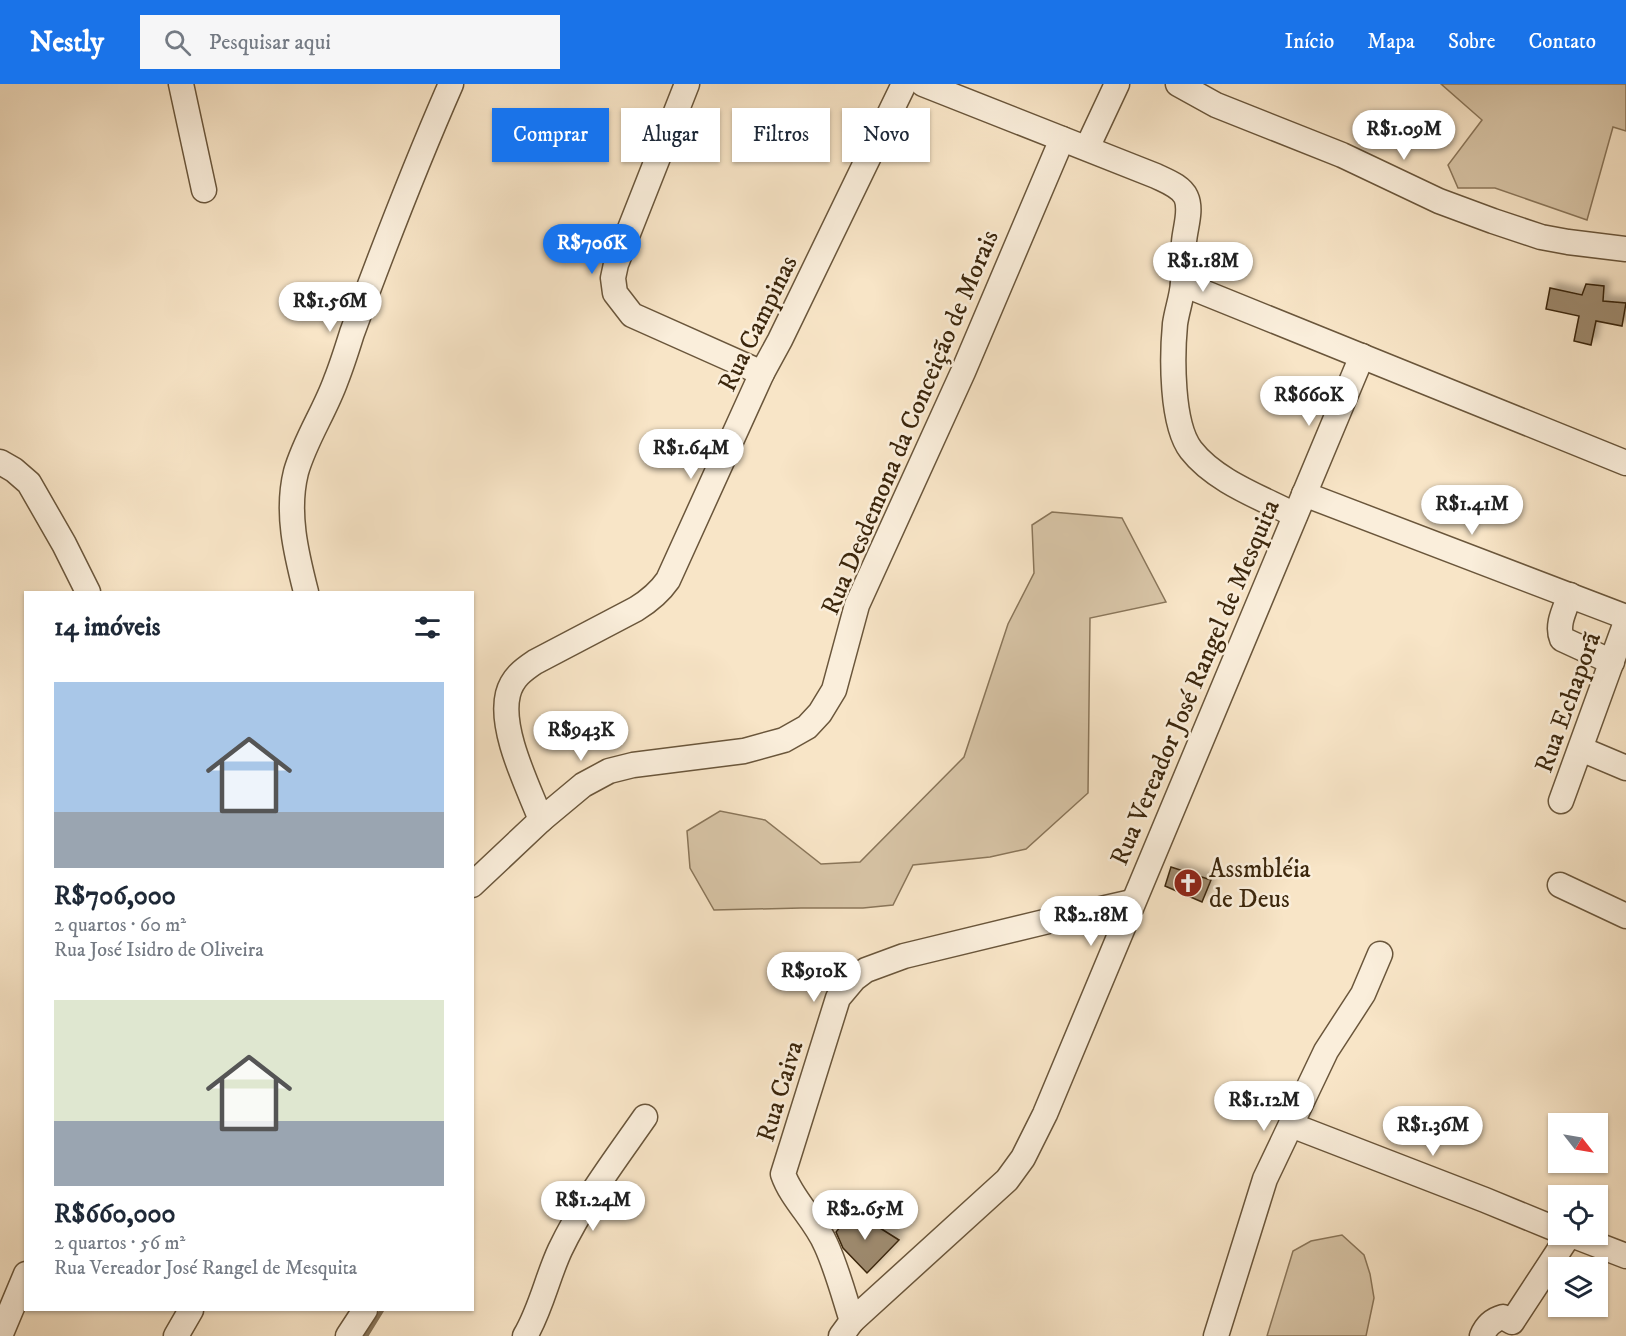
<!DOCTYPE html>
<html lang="pt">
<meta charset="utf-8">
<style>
:root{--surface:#fff;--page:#f6f6f7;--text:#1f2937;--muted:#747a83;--accent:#1a73e8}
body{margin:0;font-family:"IM FELL DW Pica",serif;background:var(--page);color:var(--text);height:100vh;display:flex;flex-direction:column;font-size:22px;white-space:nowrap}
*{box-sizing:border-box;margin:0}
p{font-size:20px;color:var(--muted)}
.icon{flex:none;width:33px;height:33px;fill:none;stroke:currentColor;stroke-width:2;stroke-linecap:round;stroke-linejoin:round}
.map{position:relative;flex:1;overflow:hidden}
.sheet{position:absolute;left:24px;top:507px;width:450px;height:720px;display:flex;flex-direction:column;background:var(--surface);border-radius:0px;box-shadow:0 2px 4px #0004}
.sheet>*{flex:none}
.hud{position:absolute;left:492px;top:24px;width:570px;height:54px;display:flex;gap:12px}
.needle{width:39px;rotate:121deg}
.tools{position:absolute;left:1548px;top:1029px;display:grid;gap:12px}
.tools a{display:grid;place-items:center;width:60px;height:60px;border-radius:0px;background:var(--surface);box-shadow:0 2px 4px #0004;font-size:30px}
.price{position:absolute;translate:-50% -51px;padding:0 14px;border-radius:21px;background:#fff;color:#222;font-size:20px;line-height:39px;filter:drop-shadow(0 2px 3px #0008)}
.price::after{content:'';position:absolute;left:50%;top:36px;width:18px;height:14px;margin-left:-9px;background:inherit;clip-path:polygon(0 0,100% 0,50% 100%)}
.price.selected{background:var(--accent);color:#fff}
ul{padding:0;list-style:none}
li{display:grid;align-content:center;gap:12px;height:318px;padding:0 30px}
li span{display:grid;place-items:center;height:186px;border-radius:0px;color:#555}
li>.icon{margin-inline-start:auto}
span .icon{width:108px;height:108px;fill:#fffc;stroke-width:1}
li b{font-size:26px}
h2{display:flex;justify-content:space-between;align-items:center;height:72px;padding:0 30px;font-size:26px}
.pill{padding:0 21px;border-radius:0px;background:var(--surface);box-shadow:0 2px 4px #0004;font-size:21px;line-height:54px}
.pill.selected{background:var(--accent);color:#fff}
header{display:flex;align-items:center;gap:36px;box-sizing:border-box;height:84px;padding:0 30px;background:var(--accent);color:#fff}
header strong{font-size:28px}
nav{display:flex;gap:33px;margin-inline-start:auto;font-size:21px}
.search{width:420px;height:54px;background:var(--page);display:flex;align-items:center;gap:15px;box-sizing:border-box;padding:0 21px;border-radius:0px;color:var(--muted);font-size:22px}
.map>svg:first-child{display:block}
.green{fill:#d8c5a7;stroke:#8a765a;stroke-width:1.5}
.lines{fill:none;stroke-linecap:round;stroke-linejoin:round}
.stream{stroke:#867256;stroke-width:4.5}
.building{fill:#9d896d;stroke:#3b260c;stroke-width:1.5;filter:url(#shadow)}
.minor-casing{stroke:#6a563b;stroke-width:27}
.minor{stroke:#faeedb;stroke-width:24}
.labels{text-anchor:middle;stroke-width:5;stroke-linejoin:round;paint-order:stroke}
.street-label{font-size:26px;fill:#3b260c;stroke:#faeedb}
.poi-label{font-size:26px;fill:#3b260c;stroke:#faeedb;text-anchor:start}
</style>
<header>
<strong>Nestly</strong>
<div class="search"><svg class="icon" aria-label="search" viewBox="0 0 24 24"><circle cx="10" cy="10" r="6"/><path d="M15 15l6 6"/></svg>Pesquisar aqui</div>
<nav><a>Início</a><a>Mapa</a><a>Sobre</a><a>Contato</a></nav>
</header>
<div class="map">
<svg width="1626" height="1252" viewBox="0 0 1626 1252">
<defs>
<filter id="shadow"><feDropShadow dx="5.5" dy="-5.5" stdDeviation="3" flood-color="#0004"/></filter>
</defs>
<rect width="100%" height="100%" fill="#f8e5c7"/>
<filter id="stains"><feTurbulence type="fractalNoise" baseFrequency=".00333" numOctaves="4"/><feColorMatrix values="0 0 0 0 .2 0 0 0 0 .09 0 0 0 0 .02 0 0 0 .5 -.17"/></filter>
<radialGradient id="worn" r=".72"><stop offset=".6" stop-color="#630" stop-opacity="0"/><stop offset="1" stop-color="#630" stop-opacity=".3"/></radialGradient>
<!-- green -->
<g class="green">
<polygon points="1441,0 1626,0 1626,47 1613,43 1587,136 1495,104 1458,104 1448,81 1482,36"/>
<polygon points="1052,428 1122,434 1166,518 1090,534 1088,709 1026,765 990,773 913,781 893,821 863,824 801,824 714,826 690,784 687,747 720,727 765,736 821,780 860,778 964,673 1008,540 1034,489 1032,441"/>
<polygon points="1342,1151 1364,1171 1370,1190 1374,1214 1366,1252 1267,1252 1293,1167 1311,1157"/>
</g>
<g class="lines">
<!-- stream -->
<polyline class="stream" points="366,1252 382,1226"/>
</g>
<!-- building -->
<g class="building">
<polygon points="1586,200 1604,202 1603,217 1626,219 1622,242 1596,237 1591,261 1574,257 1579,232 1546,225 1550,204 1582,211"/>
<polygon points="1171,783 1211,796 1202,818 1165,802"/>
<polygon points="853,1127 899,1156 867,1189 843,1164 836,1148"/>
</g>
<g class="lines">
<!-- minor casing -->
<g class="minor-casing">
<g id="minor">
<polyline points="181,0 204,106"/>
<polyline points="687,0 616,180 613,194 615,209 632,231 762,289"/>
<path d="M923 0 1156 92C1166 97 1181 102 1186 113 1192 126 1185 144 1184 158 1183 172 1184 186 1183 199 1182 213 1177 226 1175 240 1172 272 1171 340 1191 366 1215 397 1260 413 1295 431"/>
<polyline points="1178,0 1216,21 1342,71 1439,117 1493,137 1541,153 1568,158 1626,165"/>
<polyline points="1087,64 1117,0"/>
<polyline points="1183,200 1626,379"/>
<polyline points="0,378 14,386 29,399 64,460 88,508"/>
<polyline points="1304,410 1626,533"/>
<path d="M306 508C296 469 286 428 296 388 305 356 325 327 336 296 342 281 347 265 352 249 383 165 415 82 451 0"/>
<path d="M1570 511C1565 525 1556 541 1562 555L1612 578"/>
<polyline points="1581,665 1626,684"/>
<polyline points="1561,717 1626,538"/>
<path d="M541 736C528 702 499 646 508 610 512 594 523 586 535 578L636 525C649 517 659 509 668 496L762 289 780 256 904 0"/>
<polyline points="472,801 541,736 583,701 609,687 633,681 744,667 784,656 807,643 820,629 834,606 857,521 963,288 1062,55"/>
<polyline points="1560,801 1626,832"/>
<polyline points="1291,1041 1485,1116 1558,1146"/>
<polyline points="1569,1150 1626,1172"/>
<path d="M852 1237C844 1212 837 1185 826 1161 815 1135 792 1116 783 1090L838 914 854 895 866 886 904 872 1061 834 1132 818"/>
<polyline points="0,1252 26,1190"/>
<polyline points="176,1252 191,1226"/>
<polyline points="348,1252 365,1226"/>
<path d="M525 1252C541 1225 547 1194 560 1166 583 1118 615 1076 645 1033"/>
<polyline points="841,1252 852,1237 1007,1096 1023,1074 1045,1030 1362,272"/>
<polyline points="1216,1252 1265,1095 1326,967 1363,910 1380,870"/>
<path d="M1482 1252C1486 1242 1492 1236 1503 1233L1512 1238 1569 1151"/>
</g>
</g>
<!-- minor -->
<use href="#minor" class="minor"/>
</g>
<!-- icons -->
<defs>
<g id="church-disc" transform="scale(1.5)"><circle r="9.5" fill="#8f2418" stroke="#faeedb"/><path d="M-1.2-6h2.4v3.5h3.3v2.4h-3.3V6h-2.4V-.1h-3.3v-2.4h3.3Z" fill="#fff"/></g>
</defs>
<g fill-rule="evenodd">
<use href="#church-disc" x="1188" y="799"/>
</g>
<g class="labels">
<!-- street labels -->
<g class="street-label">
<text transform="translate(757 239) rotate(-64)" y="9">Rua Campinas</text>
<text transform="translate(909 338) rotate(-67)" y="9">Rua Desdemona da Conceição de Morais</text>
<text transform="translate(1194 598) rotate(-67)" y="9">Rua Vereador José Rangel de Mesquita</text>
<text transform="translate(1567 618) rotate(-70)" y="9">Rua Echaporã</text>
<text transform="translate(779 1007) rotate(-73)" y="9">Rua Caiva</text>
</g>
<!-- poi labels -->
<g class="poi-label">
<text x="1209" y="793">Assmbléia<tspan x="1209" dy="30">de Deus</tspan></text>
</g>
</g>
<rect width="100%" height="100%" filter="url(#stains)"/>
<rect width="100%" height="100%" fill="url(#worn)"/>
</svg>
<div class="tools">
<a><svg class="needle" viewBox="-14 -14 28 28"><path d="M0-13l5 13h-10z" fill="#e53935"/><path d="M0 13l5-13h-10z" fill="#747a83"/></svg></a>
<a><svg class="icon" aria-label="locate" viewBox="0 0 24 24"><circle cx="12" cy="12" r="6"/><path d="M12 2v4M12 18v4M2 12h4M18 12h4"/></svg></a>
<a><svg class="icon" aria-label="layers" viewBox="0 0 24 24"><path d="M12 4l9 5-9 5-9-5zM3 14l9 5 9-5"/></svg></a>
</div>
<b class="price" style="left:1404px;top:77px">R$1.09M</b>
<b class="price selected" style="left:592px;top:191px">R$706K</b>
<b class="price" style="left:1203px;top:209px">R$1.18M</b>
<b class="price" style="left:330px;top:249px">R$1.56M</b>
<b class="price" style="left:1309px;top:343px">R$660K</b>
<b class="price" style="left:691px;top:396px">R$1.64M</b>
<b class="price" style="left:1472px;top:452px">R$1.41M</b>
<b class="price" style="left:581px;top:678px">R$943K</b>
<b class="price" style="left:1091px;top:863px">R$2.18M</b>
<b class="price" style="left:814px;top:919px">R$910K</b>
<b class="price" style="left:1264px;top:1048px">R$1.12M</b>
<b class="price" style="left:1433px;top:1073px">R$1.36M</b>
<b class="price" style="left:593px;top:1148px">R$1.24M</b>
<b class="price" style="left:865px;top:1157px">R$2.65M</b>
<div class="hud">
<a class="pill selected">Comprar</a>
<a class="pill">Alugar</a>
<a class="pill">Filtros</a>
<a class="pill">Novo</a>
</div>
<section class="sheet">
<h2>14 imóveis<svg class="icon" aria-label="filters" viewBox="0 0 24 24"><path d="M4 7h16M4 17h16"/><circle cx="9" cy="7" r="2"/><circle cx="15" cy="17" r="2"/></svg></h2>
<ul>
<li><span style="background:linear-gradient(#a9c7e8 70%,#9aa5b1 0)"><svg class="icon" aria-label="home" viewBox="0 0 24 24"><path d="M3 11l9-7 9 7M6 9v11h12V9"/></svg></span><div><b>R$706,000</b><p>2 quartos · 60 m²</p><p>Rua José Isidro de Oliveira</p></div></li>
<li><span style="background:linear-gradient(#dfe7d0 65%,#9aa5b1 0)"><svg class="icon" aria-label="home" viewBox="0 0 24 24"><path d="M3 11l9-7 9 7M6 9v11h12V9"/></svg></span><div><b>R$660,000</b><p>2 quartos · 56 m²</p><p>Rua Vereador José Rangel de Mesquita</p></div></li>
</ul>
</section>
</div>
